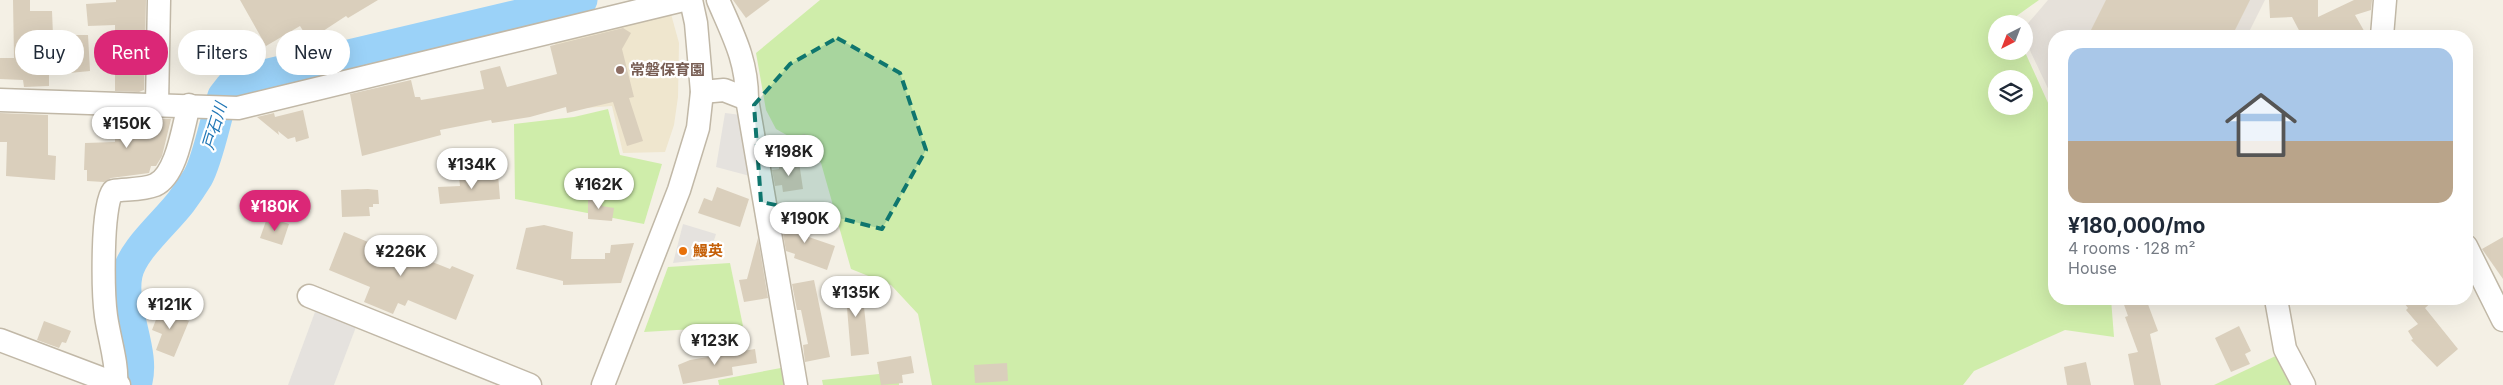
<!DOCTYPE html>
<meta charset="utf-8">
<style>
:root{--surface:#fff;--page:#f6f6f7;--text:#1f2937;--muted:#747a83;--line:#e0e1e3;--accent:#db2777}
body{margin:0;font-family:Inter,"Noto Sans JP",sans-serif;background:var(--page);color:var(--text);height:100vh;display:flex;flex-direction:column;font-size:19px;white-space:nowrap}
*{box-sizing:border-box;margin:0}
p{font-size:16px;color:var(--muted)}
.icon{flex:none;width:28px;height:28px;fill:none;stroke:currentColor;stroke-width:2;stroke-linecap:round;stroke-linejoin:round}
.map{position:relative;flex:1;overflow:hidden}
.drawer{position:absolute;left:2048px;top:30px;width:425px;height:275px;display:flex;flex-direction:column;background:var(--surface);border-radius:20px;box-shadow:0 5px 20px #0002}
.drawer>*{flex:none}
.top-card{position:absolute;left:15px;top:30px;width:475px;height:45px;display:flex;gap:10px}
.needle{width:32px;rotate:222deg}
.tools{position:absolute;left:1988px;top:15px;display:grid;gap:10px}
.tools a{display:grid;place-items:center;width:45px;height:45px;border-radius:50%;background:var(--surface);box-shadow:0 5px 20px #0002;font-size:25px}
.price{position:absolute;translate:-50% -42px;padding:0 11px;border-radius:18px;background:#fff;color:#222;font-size:16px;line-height:32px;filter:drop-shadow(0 1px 2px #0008)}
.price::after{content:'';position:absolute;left:50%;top:30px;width:15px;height:11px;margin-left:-8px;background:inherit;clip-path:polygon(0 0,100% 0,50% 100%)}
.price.selected{background:var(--accent);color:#fff}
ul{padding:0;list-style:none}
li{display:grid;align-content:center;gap:10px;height:265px;padding:0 20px}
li+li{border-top:1px solid var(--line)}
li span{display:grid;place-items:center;height:155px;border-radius:15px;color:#555}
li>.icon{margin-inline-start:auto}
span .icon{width:90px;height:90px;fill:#fffc;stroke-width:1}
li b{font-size:21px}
.tag{padding:0 18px;border-radius:22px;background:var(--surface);box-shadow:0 5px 20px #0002;font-size:18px;line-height:45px}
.tag.selected{background:var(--accent);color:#fff}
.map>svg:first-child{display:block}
.industrial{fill:#e6e1da}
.education{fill:#efe6ce}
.green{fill:#cfedaa;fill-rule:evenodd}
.parking{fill:#e5e2de}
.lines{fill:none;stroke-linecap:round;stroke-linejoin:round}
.river{stroke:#9bd2f8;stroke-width:31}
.building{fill:#dacfbc}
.minor-casing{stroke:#c1b8a7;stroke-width:25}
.minor{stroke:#fff;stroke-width:22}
.marked{fill:#0f766e;fill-opacity:0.2;stroke:#0f766e;stroke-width:4;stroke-dasharray:10 6;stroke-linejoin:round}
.education-dot{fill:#8d6e63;stroke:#fff;stroke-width:2}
.food-dot{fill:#e8710a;stroke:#fff;stroke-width:2}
.labels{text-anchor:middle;stroke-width:4.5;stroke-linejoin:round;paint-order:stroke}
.education-label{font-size:15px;font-weight:bold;fill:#785e54;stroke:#fff;text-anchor:start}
.food-label{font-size:15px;font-weight:bold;fill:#c56008;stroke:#fff;text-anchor:start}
.water-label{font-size:16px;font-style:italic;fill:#2177b6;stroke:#fff}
</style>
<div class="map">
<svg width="2503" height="385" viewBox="0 0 2503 385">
<rect width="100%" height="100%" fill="#f4f0e5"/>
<!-- industrial -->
<polygon class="industrial" points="2048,0 2265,0 2247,36 2054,36 2054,101 2024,38 2024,28"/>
<!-- education -->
<polygon class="education" points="671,14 679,43 678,97 674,125 665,152 623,153 612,106 571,109 553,38"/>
<!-- green -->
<g class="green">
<path d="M820 0H2039L2011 20 2012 24H1996V51L2024 50 2054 116V299H2111L2114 337 2065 330 1974 371 1963 385H932L918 314 891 285 851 269 821 163 813 150 776 129 766 110 756 53ZM1996 79H2024V106H1996Z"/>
<polygon points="608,109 620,155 662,164 644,224 515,199 514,124 574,117"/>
<polygon points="730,263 743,326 644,332 668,267"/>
<polygon points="2282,353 2297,385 2214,385"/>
<polygon points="786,367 790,385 719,385 718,380"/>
<polygon points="898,372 899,385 823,385 822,380"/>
</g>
<!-- parking -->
<g class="parking">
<polygon points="725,113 741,115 750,176 716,167"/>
<polygon points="683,224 716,234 708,259 673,263"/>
<polygon points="315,312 356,327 334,385 288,385"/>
</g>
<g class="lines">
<!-- river -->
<path class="river" d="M136 385C147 353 120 310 127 275 132 250 165 223 181 202 187 194 193 185 198 177 208 159 216 117 223 96L230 87 243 80 582 0"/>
</g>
<!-- building -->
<g class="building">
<polygon points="13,0 30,0 30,11 52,11 53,35 88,35 90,71 49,75 49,86 24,87 23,80 0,79 0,58 14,58"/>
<polygon points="116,0 146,0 144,90 139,92 115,91 115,25 88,26 86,4 116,2"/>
<polygon points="240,0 378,0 348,18 346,16 317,35 315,32 307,37 300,26 266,46"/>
<polygon points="733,0 770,0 746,18"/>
<polygon points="2106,0 2250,0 2232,36 2088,36"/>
<polygon points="2269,0 2318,0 2318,17 2354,0 2372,0 2371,10 2355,15 2367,36 2302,36 2292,17 2270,18"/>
<polygon points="623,28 631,33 622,49 634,97 629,98 643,141 627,146 613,102 567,113 566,107 530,117 492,123 491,120 440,130 441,135 362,156 350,94 411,80 415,97 420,97 421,100 433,98 484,89 480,71 500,66 507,87 557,74 550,46"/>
<polygon points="303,110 309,138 296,142 295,137 288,139 278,131 279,135 257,117 274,113 275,117"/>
<polygon points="0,113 48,115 48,155 56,156 55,180 6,176 7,142 0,142"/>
<polygon points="115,117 171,119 162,156 156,166 151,166 149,173 111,178 104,182 87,181 87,170 84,170 85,143 115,142"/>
<polygon points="805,134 810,150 795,153 790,138"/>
<polygon points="799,162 803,189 783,192 782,185 775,186 772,170 779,169 779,165"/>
<polygon points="498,174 500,199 440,204 438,187 460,186 459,177"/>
<polygon points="717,187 749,199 740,227 698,213 704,198 712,201"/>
<polygon points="368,189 378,190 379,204 373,204 373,207 369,207 370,216 342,217 341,190"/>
<polygon points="588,196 602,196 602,206 614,208 612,221 588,219"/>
<polygon points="798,215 800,234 835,246 827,270 794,258 795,254 786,251 780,216"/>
<polygon points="274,219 289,224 282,245 260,238 266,221 273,223"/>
<polygon points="544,225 573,232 571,259 605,259 605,253 610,253 611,245 634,243 621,283 563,285 563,281 516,269 526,228"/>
<polygon points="344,232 385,249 387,244 450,269 452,266 474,275 456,320 408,300 405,306 398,303 393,314 364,302 370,287 329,270"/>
<polygon points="2503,237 2503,279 2482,249"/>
<polygon points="758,238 768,298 744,302 739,280 747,279"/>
<polygon points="814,280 830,357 805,362 803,345 808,344 801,310 797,310 792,284"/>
<polygon points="858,281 859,286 862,286 866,307 864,307 869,354 851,356 847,308 842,284"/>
<polygon points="2122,299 2146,299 2158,331 2150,334 2161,385 2134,385 2128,354 2138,352 2125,317 2128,316"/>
<polygon points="2401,299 2435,299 2425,308 2458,349 2437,367 2411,340 2413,339 2408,331 2418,324 2406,310 2408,308"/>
<polygon points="162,304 183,313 181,318 189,321 174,357 156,350 162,334 152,330"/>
<polygon points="44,321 71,331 66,343 62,342 59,348 37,340"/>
<polygon points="2239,326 2251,351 2245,354 2250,364 2231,372 2215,338"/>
<polygon points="755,349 757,363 732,367 733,375 683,384 678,365 690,360"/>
<polygon points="911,356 914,373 902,375 903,383 881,385 877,362"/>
<polygon points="2086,362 2091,385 2067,385 2064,367"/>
<polygon points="1007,363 1008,381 975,383 974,365"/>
</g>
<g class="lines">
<!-- minor casing -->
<g class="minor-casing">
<g id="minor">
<path d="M718 0C733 35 747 60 747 99"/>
<polyline points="2382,36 2385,0"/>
<polyline points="702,92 724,90 747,99 796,385"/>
<polyline points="0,100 238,108 683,0"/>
<polyline points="157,104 159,0"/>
<polyline points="2466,246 2503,320"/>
<polyline points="309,296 530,385"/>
<polyline points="2276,299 2285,349 2304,385"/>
<polyline points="0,340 119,385"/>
<path d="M116 385C118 364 109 338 106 316 103 294 101 206 113 191 125 189 143 190 155 185 177 175 183 127 189 105"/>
<polyline points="603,385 679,190 698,128 702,92 696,23 691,0"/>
</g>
</g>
<!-- minor -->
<use href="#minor" class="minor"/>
</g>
<!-- marked area -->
<path class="marked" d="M837 38 900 73 926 150 882 229 835 217 761 202 754 105 790 64Z"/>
<!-- markers -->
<circle class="education-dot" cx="620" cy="70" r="5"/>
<circle class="food-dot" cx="683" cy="251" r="5"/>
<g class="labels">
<!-- education labels -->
<g class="education-label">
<text x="630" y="75">常磐保育園</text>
</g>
<!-- food labels -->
<g class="food-label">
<text x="693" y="256">鰻英</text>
</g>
<!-- water labels -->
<g class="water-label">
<text transform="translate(214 126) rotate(-73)" y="6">戸石川</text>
</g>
</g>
</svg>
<div class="tools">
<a><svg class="needle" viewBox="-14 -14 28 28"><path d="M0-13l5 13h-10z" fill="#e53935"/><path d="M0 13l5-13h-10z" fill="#747a83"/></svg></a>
<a><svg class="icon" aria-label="layers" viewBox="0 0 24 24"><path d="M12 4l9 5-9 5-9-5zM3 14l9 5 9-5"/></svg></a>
</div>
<b class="price" style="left:127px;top:149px">¥150K</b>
<b class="price" style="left:789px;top:177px">¥198K</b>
<b class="price" style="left:472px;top:190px">¥134K</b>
<b class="price" style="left:599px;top:210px">¥162K</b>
<b class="price selected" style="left:275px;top:232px">¥180K</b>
<b class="price" style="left:805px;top:244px">¥190K</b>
<b class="price" style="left:401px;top:277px">¥226K</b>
<b class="price" style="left:856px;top:318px">¥135K</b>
<b class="price" style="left:170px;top:330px">¥121K</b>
<b class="price" style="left:715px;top:366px">¥123K</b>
<div class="top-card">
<a class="tag">Buy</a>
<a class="tag selected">Rent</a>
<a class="tag">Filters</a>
<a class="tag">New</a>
</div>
<section class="drawer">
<ul>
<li><span style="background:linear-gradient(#a9c7e8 60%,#b9a48a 0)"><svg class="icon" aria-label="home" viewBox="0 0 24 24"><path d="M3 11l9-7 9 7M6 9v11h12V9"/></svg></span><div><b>¥180,000/mo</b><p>4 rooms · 128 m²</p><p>House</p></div></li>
</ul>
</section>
</div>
